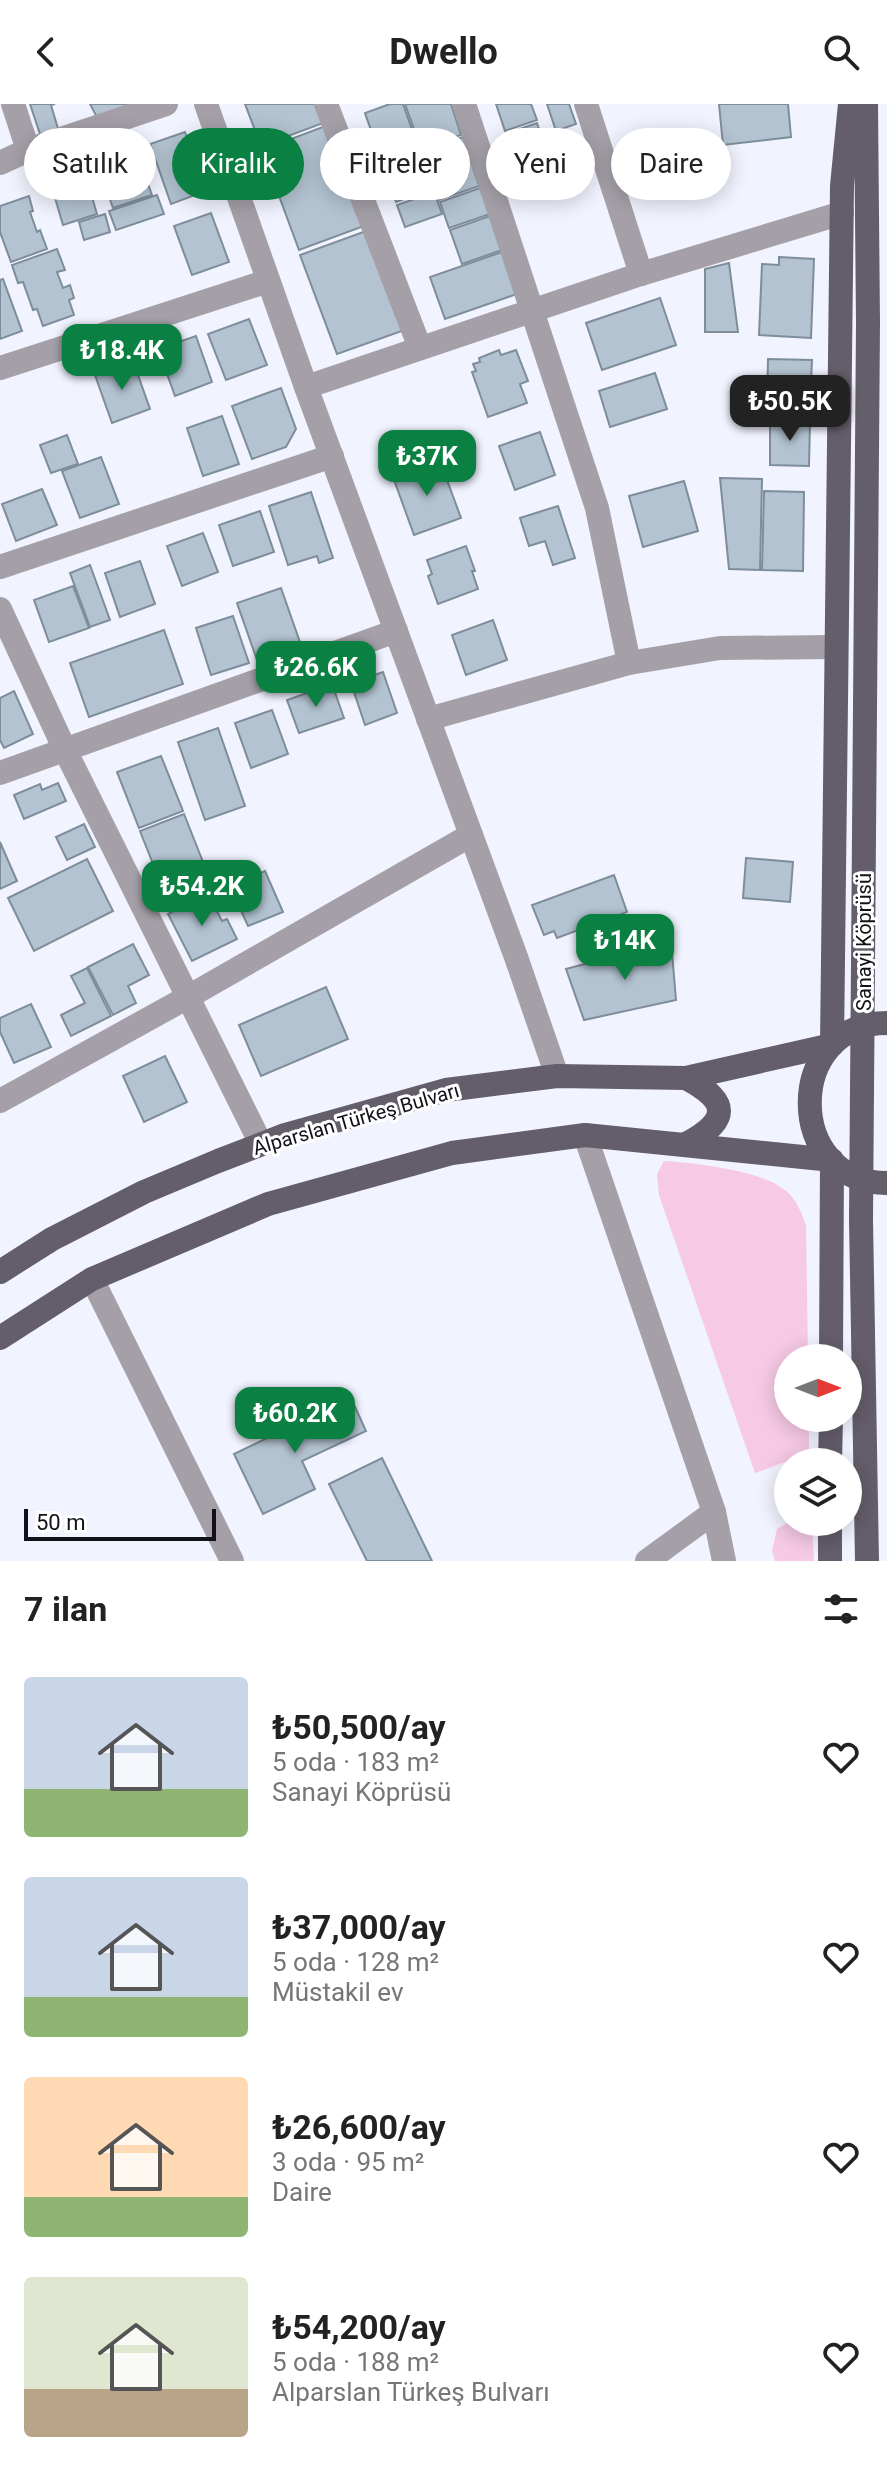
<!DOCTYPE html>
<html lang="tr">
<meta charset="utf-8">
<style>
:root{--surface:#fff;--page:#f2f2f2;--text:#222;--muted:#767676;--accent:#0b8043}
body{margin:0;font-family:Roboto,sans-serif;background:var(--page);color:var(--text);height:100vh;display:flex;flex-direction:column;font-size:30px;white-space:nowrap}
*{box-sizing:border-box;margin:0}
p{font-size:26px;color:var(--muted)}
.icon{flex:none;width:44px;height:44px;fill:none;stroke:currentColor;stroke-width:2;stroke-linecap:round;stroke-linejoin:round}
.map{position:relative;height:1457px;overflow:hidden}
.drawer{display:flex;flex-direction:column;background:var(--surface);flex:1}
.drawer>*{flex:none}
.guide{position:absolute;left:24px;top:24px;width:840px;height:72px;display:flex;gap:16px}
.needle{width:52px;rotate:90deg}
.fabs{position:absolute;left:774px;top:1240px;display:grid;gap:16px}
.fabs a{display:grid;place-items:center;width:88px;height:88px;border-radius:50%;background:var(--surface);box-shadow:0 4px 20px #0003;font-size:40px}
.scale{position:absolute;left:24px;bottom:20px;width:192px;box-sizing:border-box;padding-left:8px;border:4px solid #111218;border-top:0;font-size:22px;line-height:28px;white-space:nowrap;color:#111218;-webkit-text-stroke:6px #fff;paint-order:stroke}
.price{position:absolute;translate:-50% -68px;padding:0 18px;border-radius:16px;background:var(--accent);color:#fff;font-size:26px;line-height:52px;filter:drop-shadow(0 2px 4px #0008)}
.price::after{content:'';position:absolute;left:50%;top:48px;width:24px;height:18px;margin-left:-12px;background:inherit;clip-path:polygon(0 0,100% 0,50% 100%)}
.price.current{background:#222;color:#fff}
ul{padding:0;list-style:none}
li{display:flex;align-items:center;gap:24px;height:200px;padding:0 24px}
li span{display:grid;place-items:center;flex:none;width:224px;height:160px;border-radius:8px;color:#555}
li>.icon{margin-inline-start:auto}
span .icon{width:96px;height:96px;fill:#fffc;stroke-width:1}
li b{font-size:34px}
h2{display:flex;justify-content:space-between;align-items:center;height:96px;padding:0 24px;font-size:34px}
.chip{padding:0 28px;border-radius:36px;background:var(--surface);box-shadow:0 4px 20px #0003;font-size:28px;line-height:72px}
.chip.current{background:var(--accent);color:#fff}
header{display:flex;justify-content:space-between;align-items:center;height:104px;padding:0 24px;background:var(--surface);font-size:36px;font-weight:700}
.map>svg:first-child{display:block}
.green{fill:#f6c9e5}
.building{fill:#b3c3d1;stroke:#7e8d9a;stroke-width:2}
.lines{fill:none;stroke-linecap:round;stroke-linejoin:round}
.minor{stroke:#a5a0a8;stroke-width:24}
.major{stroke:#645d6a;stroke-width:24}
.major-bridge{stroke:#645d6a;stroke-width:24}
.labels{text-anchor:middle;stroke-width:6;stroke-linejoin:round;paint-order:stroke}
.street-label{font-size:20px;fill:#111218;stroke:#fff}
</style>
<header><svg class="icon" aria-label="back" viewBox="0 0 24 24"><path d="M15 5l-7 7 7 7"/></svg>Dwello<svg class="icon" aria-label="search" viewBox="0 0 24 24"><circle cx="10" cy="10" r="6"/><path d="M15 15l6 6"/></svg></header>
<div class="map">
<svg width="887" height="1457" viewBox="0 0 887 1457">
<rect width="100%" height="100%" fill="#f1f3ff"/>
<!-- green -->
<g class="green">
<path d="M664 1057C695 1059 757 1066 782 1084 795 1092 801 1107 806 1121L808 1254H788V1314H809V1349L755 1369 659 1091 657 1070Z"/>
<polygon points="789,1418 812,1418 814,1457 775,1457 772,1447 777,1425"/>
</g>
<!-- building -->
<g class="building">
<polygon points="30,0 55,0 51,1 59,28 41,33"/>
<polygon points="90,0 134,0 100,19"/>
<polygon points="245,0 320,0 326,18 261,42"/>
<polygon points="390,0 403,0 433,85 396,98 365,9"/>
<polygon points="405,0 451,0 461,31 421,45"/>
<polygon points="496,0 531,0 537,16 505,27"/>
<polygon points="547,0 569,0 576,20 556,27"/>
<polygon points="719,0 788,0 791,33 723,41"/>
<polygon points="537,19 556,75 525,87 505,30"/>
<polygon points="328,21 364,122 299,146 262,46"/>
<polygon points="185,28 206,87 171,100 150,40"/>
<polygon points="463,33 479,82 439,96 422,48"/>
<polygon points="137,49 152,91 113,104 98,62"/>
<polygon points="84,66 97,110 63,121 50,77"/>
<polygon points="480,84 490,110 449,124 440,98"/>
<polygon points="434,88 442,110 405,123 397,101"/>
<polygon points="157,91 164,110 116,126 109,107"/>
<polygon points="29,92 33,107 30,108 37,128 40,126 47,145 11,158 0,128 0,102"/>
<polygon points="211,109 229,158 192,171 174,122"/>
<polygon points="105,110 110,128 84,136 79,118"/>
<polygon points="490,112 502,146 462,160 450,126"/>
<polygon points="366,127 402,227 337,250 300,151"/>
<polygon points="57,145 65,166 57,168 63,184 70,181 74,194 69,196 74,211 43,222 37,205 33,206 23,178 18,179 12,161"/>
<polygon points="502,148 517,190 445,215 430,173"/>
<polygon points="779,153 814,155 811,234 759,231 762,160 779,161"/>
<polygon points="729,159 738,228 705,228 705,165"/>
<polygon points="3,175 22,227 0,235 0,176"/>
<polygon points="660,194 676,241 602,266 586,219"/>
<polygon points="249,215 267,261 226,276 208,230"/>
<polygon points="196,232 212,278 175,292 158,245"/>
<polygon points="499,246 501,251 516,246 528,277 520,280 527,299 488,313 472,268 476,267 473,260 480,258 479,254"/>
<polygon points="768,255 812,256 810,299 767,298"/>
<polygon points="133,257 150,305 112,319 95,271"/>
<polygon points="655,269 667,305 610,323 599,287"/>
<polygon points="281,284 296,325 286,343 252,355 232,302"/>
<polygon points="222,312 239,360 203,372 187,324"/>
<polygon points="770,317 810,317 809,362 770,361"/>
<polygon points="540,328 555,371 515,386 499,342"/>
<polygon points="67,331 78,360 51,369 40,341"/>
<polygon points="101,353 119,400 80,414 62,367"/>
<polygon points="440,357 461,414 414,431 393,373"/>
<polygon points="720,374 762,375 760,466 729,465"/>
<polygon points="684,377 698,427 643,443 629,392"/>
<polygon points="42,385 57,421 16,437 2,400"/>
<polygon points="764,387 804,388 803,467 762,466"/>
<polygon points="311,388 333,454 319,459 317,452 288,461 269,402"/>
<polygon points="558,402 575,454 553,461 545,437 529,442 520,414"/>
<polygon points="260,407 274,448 233,462 219,421"/>
<polygon points="203,429 218,468 182,482 167,442"/>
<polygon points="466,442 475,467 472,467 478,485 438,500 428,472 432,470 427,456"/>
<polygon points="140,457 155,500 120,513 105,469"/>
<polygon points="90,461 110,516 90,523 70,469"/>
<polygon points="73,482 89,524 49,538 34,496"/>
<polygon points="281,484 302,544 258,559 237,499"/>
<polygon points="233,512 249,559 211,571 196,524"/>
<polygon points="493,516 507,556 466,571 452,531"/>
<polygon points="164,526 183,580 89,613 70,559"/>
<polygon points="383,568 397,609 365,621 351,579"/>
<polygon points="332,580 344,614 299,629 287,596"/>
<polygon points="14,587 33,630 4,644 0,636 0,594"/>
<polygon points="272,606 288,650 251,664 235,619"/>
<polygon points="218,624 245,702 205,716 178,638"/>
<polygon points="161,652 183,707 139,724 117,668"/>
<polygon points="58,679 66,697 24,715 14,691 40,680 42,686"/>
<polygon points="184,710 207,768 163,785 140,727"/>
<polygon points="84,720 95,743 67,756 56,733"/>
<polygon points="0,738 17,777 0,785"/>
<polygon points="746,754 793,758 790,798 743,794"/>
<polygon points="87,755 113,807 34,847 8,794"/>
<polygon points="265,767 283,808 248,822 230,782"/>
<polygon points="614,771 627,808 557,834 554,827 544,831 532,801"/>
<polygon points="208,790 222,817 227,815 237,835 192,857 168,810"/>
<polygon points="671,837 676,896 584,916 566,865"/>
<polygon points="133,840 149,871 128,882 136,899 113,911 88,863"/>
<polygon points="87,864 111,912 71,932 61,911 85,899 71,872"/>
<polygon points="326,883 348,935 261,972 239,921"/>
<polygon points="31,900 51,943 14,959 0,928 0,914"/>
<polygon points="165,952 187,998 144,1018 123,972"/>
<polygon points="351,1294 366,1327 302,1357 315,1385 263,1410 234,1350"/>
<polygon points="382,1354 432,1457 367,1457 329,1380"/>
</g>
<g class="lines">
<!-- minor -->
<g class="minor">
<polyline points="13,0 28,46"/>
<polyline points="206,0 306,283 516,853 557,972"/>
<polyline points="326,0 420,244"/>
<polyline points="464,0 597,404 629,559"/>
<polyline points="586,0 641,170"/>
<polyline points="0,59 28,46 166,0"/>
<polyline points="0,264 268,177"/>
<polyline points="306,283 641,170 842,109"/>
<polyline points="0,463 332,352"/>
<polyline points="0,505 65,646 261,1040"/>
<polyline points="428,615 629,559 720,544 836,543"/>
<polyline points="0,669 396,527"/>
<polyline points="0,997 188,893 471,731"/>
<polyline points="585,1031 714,1408 724,1457"/>
<polyline points="92,1175 232,1457"/>
<polyline points="647,1457 714,1408"/>
</g>
<!-- major -->
<g class="major">
<polyline points="866,0 868,219"/>
<path d="M887 919C784 919 784 1079 887 1079"/>
<path d="M686 974C730 997 730 1017 686 1040"/>
<polyline points="0,1168 52,1135 144,1088 218,1057 285,1031 446,986 557,972 686,974 832,941 842,82 850,0"/>
<polyline points="0,1234 92,1175 268,1100 452,1049 585,1031 832,1056 831,1254"/>
<polyline points="830,1358 831,1314"/>
<polyline points="830,1457 830,1418"/>
</g>
<!-- major-bridge -->
<polyline class="major-bridge" points="867,1457 861,1115 868,219"/>
</g>
<g class="labels">
<!-- street labels -->
<g class="street-label">
<text transform="translate(864 838) rotate(-90)" y="7">Sanayi Köprüsü</text>
<text transform="translate(356 1015) rotate(-16)" y="7">Alparslan Türkeş Bulvarı</text>
</g>
</g>
</svg>
<div class="fabs">
<a><svg class="needle" viewBox="-14 -14 28 28"><path d="M0-13l5 13h-10z" fill="#e53935"/><path d="M0 13l5-13h-10z" fill="#767676"/></svg></a>
<a><svg class="icon" aria-label="layers" viewBox="0 0 24 24"><path d="M12 4l9 5-9 5-9-5zM3 14l9 5 9-5"/></svg></a>
</div>
<div class="scale">50 m</div>
<b class="price" style="left:122px;top:288px">₺18.4K</b>
<b class="price current" style="left:790px;top:339px">₺50.5K</b>
<b class="price" style="left:427px;top:394px">₺37K</b>
<b class="price" style="left:316px;top:605px">₺26.6K</b>
<b class="price" style="left:202px;top:824px">₺54.2K</b>
<b class="price" style="left:625px;top:878px">₺14K</b>
<b class="price" style="left:295px;top:1351px">₺60.2K</b>
<div class="guide">
<a class="chip">Satılık</a>
<a class="chip current">Kiralık</a>
<a class="chip">Filtreler</a>
<a class="chip">Yeni</a>
<a class="chip">Daire</a>
</div>
</div>
<section class="drawer">
<h2>7 ilan<svg class="icon" aria-label="filters" viewBox="0 0 24 24"><path d="M4 7h16M4 17h16"/><circle cx="9" cy="7" r="2"/><circle cx="15" cy="17" r="2"/></svg></h2>
<ul>
<li><span style="background:linear-gradient(#c9d6e8 70%,#8fb573 0)"><svg class="icon" aria-label="home" viewBox="0 0 24 24"><path d="M3 11l9-7 9 7M6 9v11h12V9"/></svg></span><div><b>₺50,500/ay</b><p>5 oda · 183 m²</p><p>Sanayi Köprüsü</p></div><svg class="icon" aria-label="heart" viewBox="0 0 24 24"><path d="M12 20l-8-8c-3-5 5-10 8-4 3-6 11-1 8 4z"/></svg></li>
<li><span style="background:linear-gradient(#c9d6e8 75%,#8fb573 0)"><svg class="icon" aria-label="home" viewBox="0 0 24 24"><path d="M3 11l9-7 9 7M6 9v11h12V9"/></svg></span><div><b>₺37,000/ay</b><p>5 oda · 128 m²</p><p>Müstakil ev</p></div><svg class="icon" aria-label="heart" viewBox="0 0 24 24"><path d="M12 20l-8-8c-3-5 5-10 8-4 3-6 11-1 8 4z"/></svg></li>
<li><span style="background:linear-gradient(#ffd9b3 75%,#8fb573 0)"><svg class="icon" aria-label="home" viewBox="0 0 24 24"><path d="M3 11l9-7 9 7M6 9v11h12V9"/></svg></span><div><b>₺26,600/ay</b><p>3 oda · 95 m²</p><p>Daire</p></div><svg class="icon" aria-label="heart" viewBox="0 0 24 24"><path d="M12 20l-8-8c-3-5 5-10 8-4 3-6 11-1 8 4z"/></svg></li>
<li><span style="background:linear-gradient(#dfe7d0 70%,#b9a48a 0)"><svg class="icon" aria-label="home" viewBox="0 0 24 24"><path d="M3 11l9-7 9 7M6 9v11h12V9"/></svg></span><div><b>₺54,200/ay</b><p>5 oda · 188 m²</p><p>Alparslan Türkeş Bulvarı</p></div><svg class="icon" aria-label="heart" viewBox="0 0 24 24"><path d="M12 20l-8-8c-3-5 5-10 8-4 3-6 11-1 8 4z"/></svg></li>
</ul>
</section>
